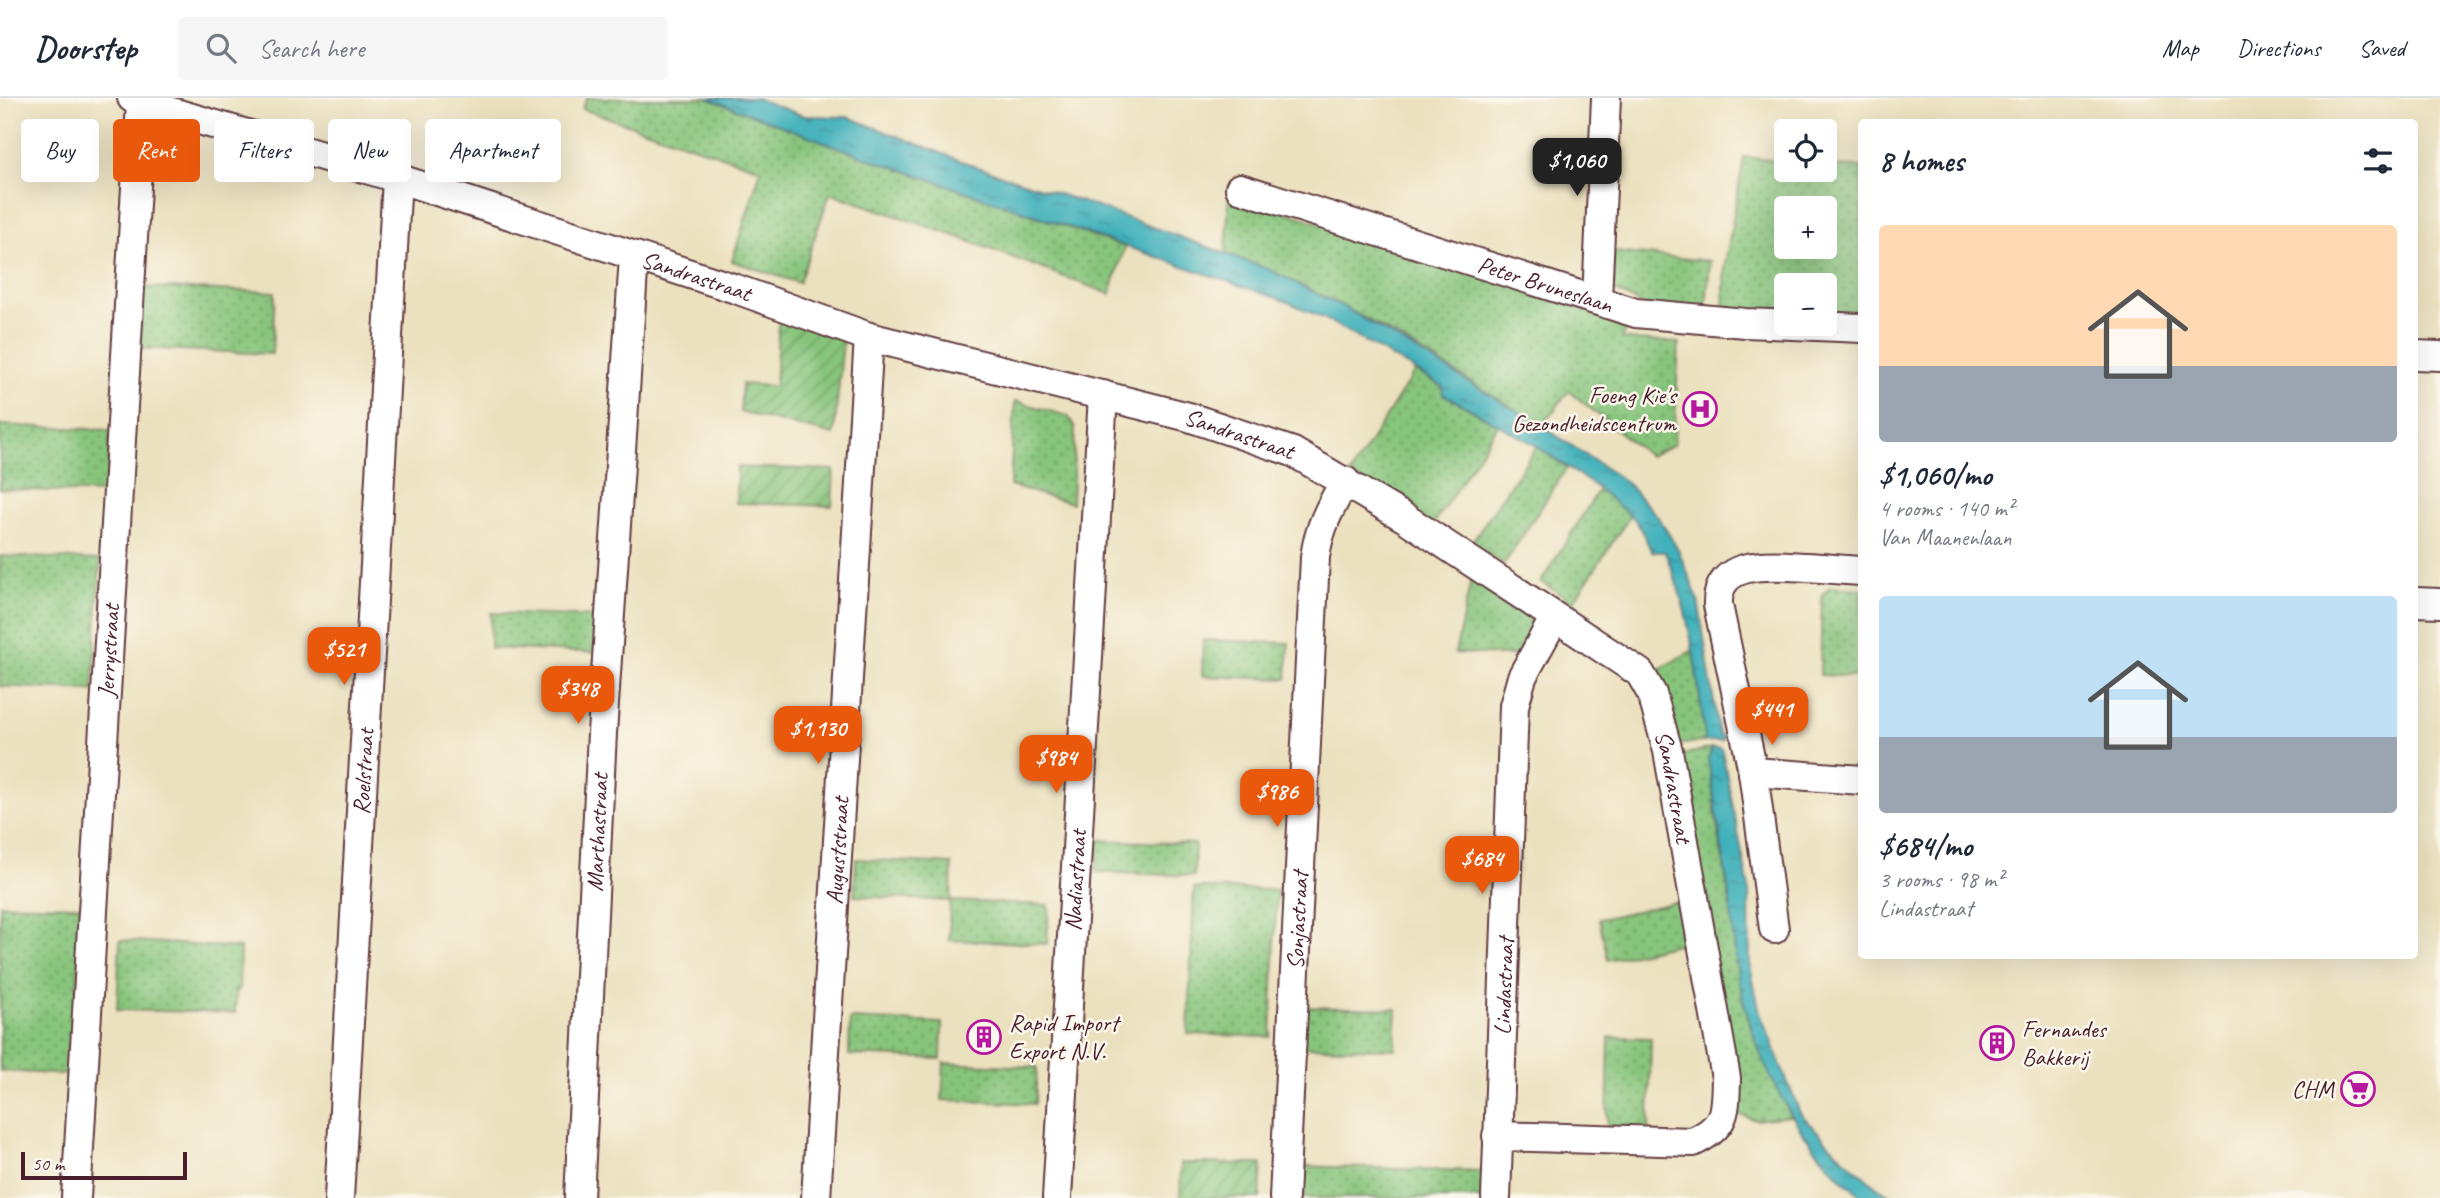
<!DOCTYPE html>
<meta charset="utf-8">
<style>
:root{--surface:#fff;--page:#f6f6f7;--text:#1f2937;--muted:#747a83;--line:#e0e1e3;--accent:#ea580c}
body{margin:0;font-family:Caveat,sans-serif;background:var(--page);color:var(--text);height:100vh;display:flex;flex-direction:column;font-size:26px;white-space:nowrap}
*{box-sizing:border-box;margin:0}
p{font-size:23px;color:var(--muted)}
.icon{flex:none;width:38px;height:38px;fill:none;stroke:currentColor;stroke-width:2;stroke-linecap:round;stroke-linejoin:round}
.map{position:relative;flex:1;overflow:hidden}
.side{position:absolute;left:1858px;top:21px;width:560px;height:840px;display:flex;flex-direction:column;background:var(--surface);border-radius:7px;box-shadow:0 7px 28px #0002}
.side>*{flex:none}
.hud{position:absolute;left:21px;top:21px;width:665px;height:63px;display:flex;gap:14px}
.controls{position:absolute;left:1774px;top:21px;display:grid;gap:14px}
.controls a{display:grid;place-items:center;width:63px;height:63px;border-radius:7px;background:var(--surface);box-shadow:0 7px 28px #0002;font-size:35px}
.scale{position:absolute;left:21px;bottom:18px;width:166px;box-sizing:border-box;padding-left:7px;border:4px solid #4a1f2b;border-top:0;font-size:19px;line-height:24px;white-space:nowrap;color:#4a1f2b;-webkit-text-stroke:5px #fbf7ec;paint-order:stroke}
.price{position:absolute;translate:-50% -60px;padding:0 16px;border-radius:14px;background:var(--accent);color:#fff;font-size:23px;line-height:46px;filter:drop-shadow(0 2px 4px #0008)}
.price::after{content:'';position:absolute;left:50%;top:42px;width:21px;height:16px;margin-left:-10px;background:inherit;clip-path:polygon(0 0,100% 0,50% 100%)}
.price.selected{background:#222;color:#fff}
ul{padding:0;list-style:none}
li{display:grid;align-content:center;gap:14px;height:371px;padding:0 21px}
li span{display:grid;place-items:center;height:217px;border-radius:7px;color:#555}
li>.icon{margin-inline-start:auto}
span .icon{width:126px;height:126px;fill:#fffc;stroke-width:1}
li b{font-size:30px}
h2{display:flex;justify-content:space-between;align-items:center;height:84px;padding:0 21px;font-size:30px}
.chip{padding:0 24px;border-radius:7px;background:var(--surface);box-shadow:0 7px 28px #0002;font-size:24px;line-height:63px}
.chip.selected{background:var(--accent);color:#fff}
header{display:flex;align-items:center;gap:42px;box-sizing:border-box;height:98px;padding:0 35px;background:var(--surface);border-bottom:2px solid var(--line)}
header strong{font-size:33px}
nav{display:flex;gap:38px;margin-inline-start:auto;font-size:24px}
.search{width:490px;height:63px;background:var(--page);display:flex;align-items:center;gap:18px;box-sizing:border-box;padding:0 24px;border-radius:7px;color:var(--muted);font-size:26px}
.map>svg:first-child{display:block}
.grass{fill:url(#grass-dots);stroke:#687253;stroke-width:2;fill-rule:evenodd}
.garden{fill:url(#garden-furrows);stroke:#687253;stroke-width:2}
.water{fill:url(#water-ripples);stroke:#466873;stroke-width:2}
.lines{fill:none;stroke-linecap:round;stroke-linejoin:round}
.minor-casing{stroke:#623c41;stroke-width:32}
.minor{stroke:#fff;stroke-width:28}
.labels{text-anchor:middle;stroke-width:5;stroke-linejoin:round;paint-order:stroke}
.street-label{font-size:24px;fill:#4a1f2b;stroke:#fbf7ec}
.poi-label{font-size:24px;fill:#4a1f2b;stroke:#fbf7ec;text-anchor:end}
</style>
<header>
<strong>Doorstep</strong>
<div class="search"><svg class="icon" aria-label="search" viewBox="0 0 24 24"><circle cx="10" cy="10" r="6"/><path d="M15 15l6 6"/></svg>Search here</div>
<nav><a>Map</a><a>Directions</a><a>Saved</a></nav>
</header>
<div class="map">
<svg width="2440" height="1100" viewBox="0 0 2440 1100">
<defs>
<pattern id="grass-dots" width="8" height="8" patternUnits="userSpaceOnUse" patternTransform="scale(1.75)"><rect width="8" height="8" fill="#87c47b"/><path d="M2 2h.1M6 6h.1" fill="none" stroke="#709f65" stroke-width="1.8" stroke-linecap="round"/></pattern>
<pattern id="garden-furrows" width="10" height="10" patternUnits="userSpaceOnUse" patternTransform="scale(1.75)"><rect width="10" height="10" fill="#87c47b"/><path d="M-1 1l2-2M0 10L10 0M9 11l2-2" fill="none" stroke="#709f65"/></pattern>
<pattern id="water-ripples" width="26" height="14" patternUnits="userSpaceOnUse" patternTransform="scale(1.75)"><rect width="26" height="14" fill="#41b1bb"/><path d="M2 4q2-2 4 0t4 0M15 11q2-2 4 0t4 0" fill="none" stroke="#388f98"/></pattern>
</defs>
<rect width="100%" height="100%" fill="#fbf7ec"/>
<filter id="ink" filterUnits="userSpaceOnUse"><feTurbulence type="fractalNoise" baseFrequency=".0143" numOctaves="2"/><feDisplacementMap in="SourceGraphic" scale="14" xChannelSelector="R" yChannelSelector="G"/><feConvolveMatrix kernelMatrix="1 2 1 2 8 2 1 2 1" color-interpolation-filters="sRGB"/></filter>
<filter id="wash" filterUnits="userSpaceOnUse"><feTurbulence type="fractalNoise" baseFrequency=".00686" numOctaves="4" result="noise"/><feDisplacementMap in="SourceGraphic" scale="28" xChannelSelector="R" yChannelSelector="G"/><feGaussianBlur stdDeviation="1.57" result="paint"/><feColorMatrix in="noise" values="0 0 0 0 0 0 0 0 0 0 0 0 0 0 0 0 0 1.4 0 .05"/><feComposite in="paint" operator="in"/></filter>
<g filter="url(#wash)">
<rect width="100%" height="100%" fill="#ece1bf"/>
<!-- grass -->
<g class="grass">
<polygon points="587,0 707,0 865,59 1125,149 1110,196 958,139 830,95 799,185 732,163 761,71 582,11"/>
<path d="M1744 59 1787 64V72H1825V68L1862 69V222L1825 221V187H1787V218L1723 213 1725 166ZM1787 110H1825V149H1787Z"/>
<path d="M1229 96 1628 224 1622 241 1679 245 1674 347 1649 358 1569 293 1542 328C1441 266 1339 196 1226 156Z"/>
<polygon points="1614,154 1710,163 1706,212 1643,207 1613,192"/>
<polygon points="139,189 275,194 272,256 136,250"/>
<polygon points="1415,273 1443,289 1443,296 1498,327 1433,427 1350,376"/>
<polygon points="1015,303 1068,318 1075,329 1072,405 1010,388"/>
<polygon points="0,327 110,332 107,395 0,391"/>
<polygon points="1537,348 1567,370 1504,466 1471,445"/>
<polygon points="1599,391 1630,418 1573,504 1541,484"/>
<polygon points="0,458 100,462 93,593 0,588"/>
<polygon points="1472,478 1538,522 1530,558 1455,555"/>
<polygon points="1830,489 1862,491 1862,579 1820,577 1822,497"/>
<polygon points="491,515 602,519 601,555 490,550"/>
<polygon points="1203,542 1289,545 1287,581 1202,578"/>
<polygon points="1693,552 1706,640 1702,644 1673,647 1649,577"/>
<polygon points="1712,650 1710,653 1715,715 1751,929 1791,1018 1756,1022 1735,1016 1677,658"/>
<polygon points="1098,742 1195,746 1194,778 1096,774"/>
<polygon points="856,761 952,766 951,803 1049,807 1047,846 949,842 950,803 854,798"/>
<polygon points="1194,790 1277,792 1271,939 1188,936"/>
<polygon points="1678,804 1686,844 1608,862 1599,821"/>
<polygon points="0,806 81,808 73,977 0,973"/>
<polygon points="120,842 240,850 239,892 236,892 235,915 117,912"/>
<polygon points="1303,909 1397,911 1395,951 1302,949"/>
<polygon points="850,921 942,925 941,961 849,957"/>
<polygon points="1609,939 1651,940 1649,1031 1607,1030"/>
<polygon points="944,965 1037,969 1035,1006 942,1002"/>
<polygon points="1295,1068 1484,1073 1484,1100 1294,1100"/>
</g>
<!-- garden -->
<g class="garden">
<polygon points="779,219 843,243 834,337 740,314 742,286 775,288"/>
<polygon points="737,369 834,372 832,408 736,405"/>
<polygon points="1181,1065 1262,1066 1260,1100 1180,1100"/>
</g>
<!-- water -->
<g class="water">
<path d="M707 0H756L804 18 848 19 972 67 1100 110 1268 171 1342 208 1542 328 1626 384 1658 419 1678 451 1698 501 1719 637 1723 638V642L1702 644 1705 640C1697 577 1691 513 1665 454H1652L1637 424 1599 391 1537 348 1443 296 1442 288 1325 221 1288 204 865 59Z"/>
<path d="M1712 650H1720L1722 653 1749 790 1750 868 1760 915 1800 1015 1836 1053 1877 1089 1895 1100H1863C1796 1043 1757 968 1739 883 1734 857 1733 830 1730 803 1723 756 1715 709 1708 661Z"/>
</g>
</g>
<g filter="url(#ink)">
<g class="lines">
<!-- minor casing -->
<g class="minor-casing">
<g id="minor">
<path id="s1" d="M132 0 141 5 397 80 736 191 869 239 1189 319 1293 354 1405 420 1640 575 1652 596 1668 653 1726 980C1725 1014 1727 1028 1693 1044L1497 1038"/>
<path id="s2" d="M1240 90 1636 215 1745 225 1862 230"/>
<polyline points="1597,202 1606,0"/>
<polyline points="2415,257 2440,258"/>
<polyline points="2415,504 2440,505"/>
<polyline points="1753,674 1862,682"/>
<path d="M1774 831 1753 674 1718 507C1716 460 1774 467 1806 469 1825 470 1843 472 1862 473"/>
<path id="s3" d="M76 1100 141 5"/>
<path id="s4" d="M339 1100 397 80"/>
<path id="s5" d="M579 1100 602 635 634 159"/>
<path id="s6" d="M816 1100 869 239"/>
<path id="s7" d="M1057 1100 1103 297"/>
<path id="s8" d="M1284 1100 1315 459C1319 429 1331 408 1345 383"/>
<path id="s9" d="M1496 1100 1514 608 1522 579 1555 519"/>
</g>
</g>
<!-- minor -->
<use href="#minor" class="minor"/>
</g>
</g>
<!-- icons -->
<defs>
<g id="hospital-ring" transform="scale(1.75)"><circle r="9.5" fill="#fbf7ec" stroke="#b5179e" stroke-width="1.5"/><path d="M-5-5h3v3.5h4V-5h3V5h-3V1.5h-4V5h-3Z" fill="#b5179e"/></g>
<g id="building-ring" transform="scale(1.75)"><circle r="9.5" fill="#fbf7ec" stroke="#b5179e" stroke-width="1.5"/><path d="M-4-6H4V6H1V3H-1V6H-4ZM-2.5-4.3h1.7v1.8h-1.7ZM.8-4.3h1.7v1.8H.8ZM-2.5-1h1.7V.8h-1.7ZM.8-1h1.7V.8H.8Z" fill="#b5179e"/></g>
<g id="supermarket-ring" transform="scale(1.75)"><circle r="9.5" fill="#fbf7ec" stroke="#b5179e" stroke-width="1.5"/><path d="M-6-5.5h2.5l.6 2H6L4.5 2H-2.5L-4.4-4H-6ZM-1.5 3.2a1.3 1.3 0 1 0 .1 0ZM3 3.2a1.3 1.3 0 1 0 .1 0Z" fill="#b5179e"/></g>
</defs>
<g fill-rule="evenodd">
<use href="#hospital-ring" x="1700" y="311"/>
<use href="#building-ring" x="984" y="939"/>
<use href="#building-ring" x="1997" y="945"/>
<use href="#supermarket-ring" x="2358" y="991"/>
</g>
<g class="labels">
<!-- street labels -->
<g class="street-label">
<text dy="8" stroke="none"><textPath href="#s1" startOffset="592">Sandrastraat</textPath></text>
<text dy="8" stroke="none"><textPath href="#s2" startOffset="320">Peter Bruneslaan</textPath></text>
<text dy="8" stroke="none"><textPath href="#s1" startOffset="1158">Sandrastraat</textPath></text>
<text dy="8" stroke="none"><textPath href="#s3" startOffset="548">Jerrystraat</textPath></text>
<text dy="8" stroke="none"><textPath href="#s4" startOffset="427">Roelstraat</textPath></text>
<text dy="8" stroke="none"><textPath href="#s1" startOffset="1746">Sandrastraat</textPath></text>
<text dy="8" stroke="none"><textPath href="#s5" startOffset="366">Marthastraat</textPath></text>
<text dy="8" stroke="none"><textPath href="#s6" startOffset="348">Auguststraat</textPath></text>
<text dy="8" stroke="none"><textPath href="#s7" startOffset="318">Nadiastraat</textPath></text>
<text dy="8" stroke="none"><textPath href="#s8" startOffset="278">Sonjastraat</textPath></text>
<text dy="8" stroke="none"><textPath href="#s9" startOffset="212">Lindastraat</textPath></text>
</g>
<!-- poi labels -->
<g class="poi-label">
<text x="1676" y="305">Foeng Kie's<tspan x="1676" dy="28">Gezondheidscentrum</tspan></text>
<text x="1009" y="933" text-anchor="start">Rapid Import<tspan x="1009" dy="28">Export N.V.</tspan></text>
<text x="2022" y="939" text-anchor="start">Fernandes<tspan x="2022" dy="28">Bakkerij</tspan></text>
<text x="2334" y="999">CHM</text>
</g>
</g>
</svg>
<div class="controls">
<a><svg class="icon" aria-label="locate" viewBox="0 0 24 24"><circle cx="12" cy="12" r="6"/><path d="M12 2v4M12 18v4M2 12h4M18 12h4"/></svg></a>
<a>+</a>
<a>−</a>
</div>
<div class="scale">50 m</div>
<b class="price selected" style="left:1577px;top:100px">$1,060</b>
<b class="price" style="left:344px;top:589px">$521</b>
<b class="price" style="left:578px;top:628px">$348</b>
<b class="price" style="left:1772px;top:649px">$441</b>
<b class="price" style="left:818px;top:668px">$1,130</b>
<b class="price" style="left:1056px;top:697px">$984</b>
<b class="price" style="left:1277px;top:731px">$986</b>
<b class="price" style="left:1482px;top:798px">$684</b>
<div class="hud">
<a class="chip">Buy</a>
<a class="chip selected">Rent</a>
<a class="chip">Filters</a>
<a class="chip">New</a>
<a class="chip">Apartment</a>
</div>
<section class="side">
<h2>8 homes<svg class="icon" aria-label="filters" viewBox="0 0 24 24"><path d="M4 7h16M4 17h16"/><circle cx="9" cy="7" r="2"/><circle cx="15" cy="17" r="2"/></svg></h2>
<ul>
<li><span style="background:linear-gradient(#ffd9b3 65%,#9aa5b1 0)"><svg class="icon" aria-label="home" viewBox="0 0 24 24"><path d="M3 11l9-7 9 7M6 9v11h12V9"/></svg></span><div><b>$1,060/mo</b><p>4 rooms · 140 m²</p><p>Van Maanenlaan</p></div></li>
<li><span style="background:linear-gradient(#bfe0f5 65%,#9aa5b1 0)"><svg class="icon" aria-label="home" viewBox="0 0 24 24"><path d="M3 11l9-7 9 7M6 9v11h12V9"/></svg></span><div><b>$684/mo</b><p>3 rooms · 98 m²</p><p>Lindastraat</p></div></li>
</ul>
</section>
</div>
